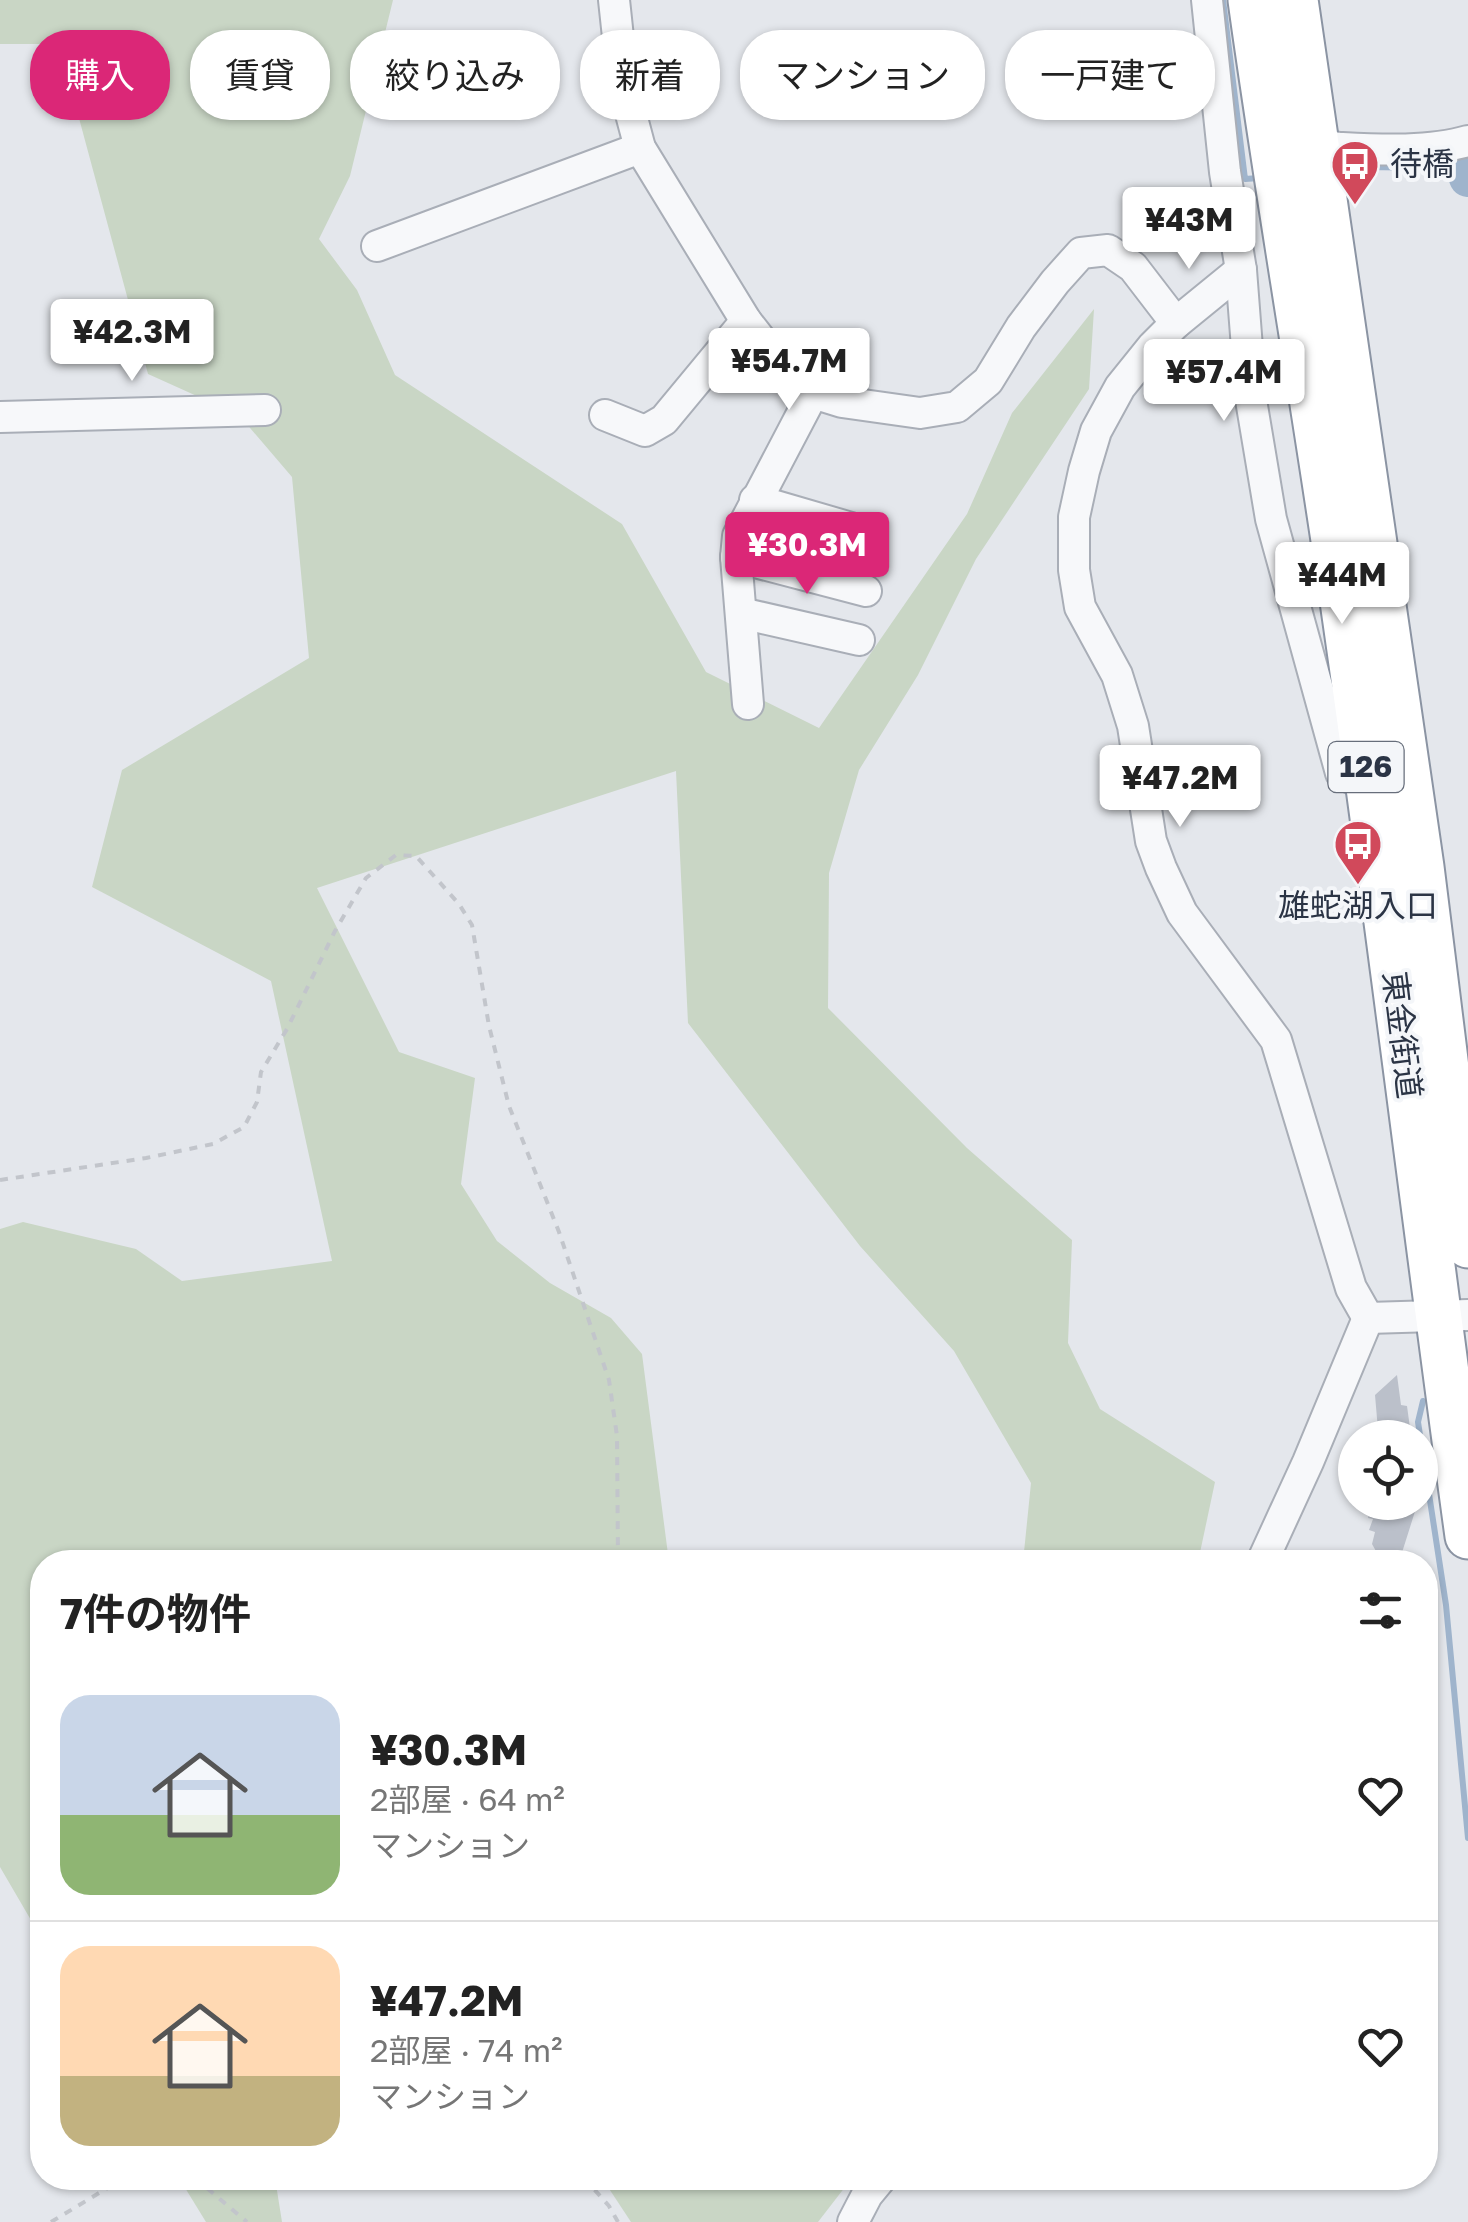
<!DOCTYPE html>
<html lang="ja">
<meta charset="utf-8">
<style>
:root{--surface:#fff;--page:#f6f6f6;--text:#222;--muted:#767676;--line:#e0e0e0;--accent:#db2777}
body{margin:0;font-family:"Golos Text","Noto Sans JP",sans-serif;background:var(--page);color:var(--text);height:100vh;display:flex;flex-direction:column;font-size:38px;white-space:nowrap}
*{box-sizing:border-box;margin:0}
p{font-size:32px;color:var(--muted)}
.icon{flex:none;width:55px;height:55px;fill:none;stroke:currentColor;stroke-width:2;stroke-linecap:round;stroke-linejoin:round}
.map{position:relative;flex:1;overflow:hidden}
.drawer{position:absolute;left:30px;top:1550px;width:1408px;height:640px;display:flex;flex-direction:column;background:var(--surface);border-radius:40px;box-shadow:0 2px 8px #0004}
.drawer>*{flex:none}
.banner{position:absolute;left:30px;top:30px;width:1410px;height:90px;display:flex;gap:20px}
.buttons{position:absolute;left:1338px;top:1420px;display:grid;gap:20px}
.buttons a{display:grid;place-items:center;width:100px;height:100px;border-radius:50%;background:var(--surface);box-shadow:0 2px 8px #0004;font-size:50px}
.price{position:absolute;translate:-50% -85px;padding:0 22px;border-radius:10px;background:#fff;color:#222;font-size:32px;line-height:65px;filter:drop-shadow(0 2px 5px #0008)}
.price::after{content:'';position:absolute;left:50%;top:60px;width:30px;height:22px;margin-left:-15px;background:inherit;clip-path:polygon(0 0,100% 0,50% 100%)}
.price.selected{background:var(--accent);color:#fff}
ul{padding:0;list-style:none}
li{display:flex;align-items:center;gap:30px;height:250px;padding:0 30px}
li+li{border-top:2px solid var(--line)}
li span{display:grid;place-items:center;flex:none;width:280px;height:200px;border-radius:30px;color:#555}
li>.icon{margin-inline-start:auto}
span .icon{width:120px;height:120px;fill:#fffc;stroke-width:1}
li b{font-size:42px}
h2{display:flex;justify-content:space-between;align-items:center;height:120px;padding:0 30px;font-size:42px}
.pill{padding:0 35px;border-radius:40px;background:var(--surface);box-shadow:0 2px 8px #0004;font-size:35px;line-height:90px}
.pill.selected{background:var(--accent);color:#fff}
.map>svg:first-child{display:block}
.green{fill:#c9d6c5}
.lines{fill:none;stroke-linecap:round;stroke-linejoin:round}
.stream{stroke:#9fb4cc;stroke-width:6}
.river{stroke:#9fb4cc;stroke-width:38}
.building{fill:#bbc0ca}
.minor-casing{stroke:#a9aeb7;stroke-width:34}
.highway-casing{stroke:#8b94a3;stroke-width:49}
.path{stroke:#c2c5cb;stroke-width:4;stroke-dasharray:8 8;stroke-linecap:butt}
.minor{stroke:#f7f8fa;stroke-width:30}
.highway{stroke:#fff;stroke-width:45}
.labels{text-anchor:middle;stroke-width:8;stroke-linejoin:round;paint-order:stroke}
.shield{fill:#f4f6f9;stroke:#676e7b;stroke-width:2.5}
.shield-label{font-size:30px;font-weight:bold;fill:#2b3445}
.poi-label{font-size:32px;fill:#2b3445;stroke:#f4f6f9;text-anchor:start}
.street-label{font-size:32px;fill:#2b3445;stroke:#f4f6f9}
</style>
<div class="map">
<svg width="1468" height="2222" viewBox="0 0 1468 2222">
<rect width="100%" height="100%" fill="#e4e7ec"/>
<!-- green -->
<g class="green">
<polygon points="0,0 393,0 350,176 319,239 357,290 395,375 622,524 706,672 819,728 967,514 1012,413 1094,309 1089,389 976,559 918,675 859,770 829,873 828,1008 967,1148 1072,1240 1068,1343 1100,1409 1215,1482 1198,1562 1023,1562 1031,1483 954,1351 860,1246 688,1023 676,771 317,888 399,1052 475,1078 461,1184 497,1241 550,1283 611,1318 642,1354 669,1562 42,1562 42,1939 0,1867 0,1229 23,1222 136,1249 182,1281 332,1261 271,981 92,887 122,770 309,658 292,477 239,415 148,374 59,44 0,44"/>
<polygon points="179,2178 275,2178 282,2222 206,2222"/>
<polygon points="602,2178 852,2178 818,2222 631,2222"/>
</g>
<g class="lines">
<!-- stream -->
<g class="stream">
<polyline points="1223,0 1245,179 1259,178"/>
<polyline points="1336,170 1364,167 1443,168 1468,173"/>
<polyline points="1423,1401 1418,1422 1446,1605 1468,1838"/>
</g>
<!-- river -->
<polyline class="river" points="1467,175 1468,178"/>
</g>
<!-- building -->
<g class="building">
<polygon points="1397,1375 1401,1405 1407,1406 1410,1428 1378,1430 1375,1395"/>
<polygon points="1373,1502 1418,1502 1399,1562 1382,1562 1372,1544 1375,1532 1369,1530 1373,1519 1368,1518"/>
</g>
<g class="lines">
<!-- minor casing -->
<g class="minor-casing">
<g id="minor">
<polyline points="614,0 623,84 640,148 746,321 789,376 813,393 842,402 920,413 957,407 988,381 1021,327 1055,282 1081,253 1108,250 1133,267 1176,323"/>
<polyline points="1207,0 1225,172 1241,270 1251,400 1271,519 1341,773 1369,787"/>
<path d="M1303 145C1317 143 1328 147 1342 148 1381 150 1431 152 1468 141"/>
<polyline points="377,246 640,148"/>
<polyline points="1241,270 1176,323 1153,346 1120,387 1096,431 1084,471 1074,517 1074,570 1080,607 1117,675 1133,726 1151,841 1161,868 1182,913 1276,1040 1351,1288 1368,1318"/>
<polyline points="605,415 645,431 664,420 746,321"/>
<polyline points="0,417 265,410"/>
<polyline points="755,500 851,528"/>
<polyline points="736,557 866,591"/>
<polyline points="741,613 859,640"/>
<polyline points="748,704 736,557 738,536 813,393"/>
<polyline points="1368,1318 1468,1315"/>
<polyline points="1262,1562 1308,1462 1368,1318"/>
<polyline points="853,2222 867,2195 881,2178"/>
</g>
</g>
<!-- highway casing -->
<g class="highway-casing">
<g id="highway">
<path d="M1251 0C1279 201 1314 400 1343 601 1388 912 1425 1224 1468 1536"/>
<polyline points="1295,0 1421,867 1468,1245"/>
</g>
</g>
<!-- path -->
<g class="path">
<polyline points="0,1180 146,1158 213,1144 244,1127 257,1102 261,1072 287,1029 335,931 366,878 396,855 416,856 459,904 472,925 489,1026 509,1106 559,1232 609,1380 617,1436 618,1562"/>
<polyline points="195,2178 247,2222"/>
<polyline points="584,2178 609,2206 618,2222"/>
<polyline points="51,2222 119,2181 132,2178"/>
</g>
<!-- minor -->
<use href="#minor" class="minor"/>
<!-- highway -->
<use href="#highway" class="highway"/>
</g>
<!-- icons -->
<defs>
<g id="bus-pin" transform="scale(2.5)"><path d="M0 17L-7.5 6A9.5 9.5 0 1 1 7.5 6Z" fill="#d1495b" stroke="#f4f6f9"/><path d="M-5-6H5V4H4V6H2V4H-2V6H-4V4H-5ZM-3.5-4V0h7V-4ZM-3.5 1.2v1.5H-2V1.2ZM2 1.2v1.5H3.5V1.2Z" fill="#fff"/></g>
</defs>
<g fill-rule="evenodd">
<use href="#bus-pin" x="1355" y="164"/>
<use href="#bus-pin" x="1358" y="844"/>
</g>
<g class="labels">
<!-- shield labels -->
<rect class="shield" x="1328.5" y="742" width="75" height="50" rx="8"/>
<g class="shield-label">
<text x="1366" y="777">126</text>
</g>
<!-- poi labels -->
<g class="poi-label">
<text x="1390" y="175">待橋</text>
<text x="1358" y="917" text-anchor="middle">雄蛇湖入口</text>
</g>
<!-- street labels -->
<g class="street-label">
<text transform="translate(1402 1035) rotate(83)" y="11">東金街道</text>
</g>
</g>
</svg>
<div class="buttons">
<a><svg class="icon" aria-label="locate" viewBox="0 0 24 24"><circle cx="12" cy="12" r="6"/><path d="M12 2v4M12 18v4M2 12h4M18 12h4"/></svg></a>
</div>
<b class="price" style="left:1189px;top:272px">¥43M</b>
<b class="price" style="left:132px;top:384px">¥42.3M</b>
<b class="price" style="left:789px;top:413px">¥54.7M</b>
<b class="price" style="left:1224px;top:424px">¥57.4M</b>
<b class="price selected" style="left:807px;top:597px">¥30.3M</b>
<b class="price" style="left:1342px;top:627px">¥44M</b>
<b class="price" style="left:1180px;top:830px">¥47.2M</b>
<div class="banner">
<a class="pill selected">購入</a>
<a class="pill">賃貸</a>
<a class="pill">絞り込み</a>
<a class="pill">新着</a>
<a class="pill">マンション</a>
<a class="pill">一戸建て</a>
</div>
<section class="drawer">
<h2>7件の物件<svg class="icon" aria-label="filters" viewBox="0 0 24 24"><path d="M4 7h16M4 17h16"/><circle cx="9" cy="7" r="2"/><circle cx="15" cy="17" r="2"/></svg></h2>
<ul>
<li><span style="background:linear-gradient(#c9d6e8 60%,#8fb573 0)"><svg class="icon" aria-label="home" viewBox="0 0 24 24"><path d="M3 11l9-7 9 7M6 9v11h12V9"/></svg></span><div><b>¥30.3M</b><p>2部屋 · 64 m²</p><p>マンション</p></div><svg class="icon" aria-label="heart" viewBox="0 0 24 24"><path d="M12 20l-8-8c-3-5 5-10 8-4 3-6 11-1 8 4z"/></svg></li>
<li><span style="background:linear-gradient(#ffd9b3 65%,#c2b280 0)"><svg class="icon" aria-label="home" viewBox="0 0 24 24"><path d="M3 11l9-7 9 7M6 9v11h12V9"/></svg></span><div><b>¥47.2M</b><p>2部屋 · 74 m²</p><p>マンション</p></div><svg class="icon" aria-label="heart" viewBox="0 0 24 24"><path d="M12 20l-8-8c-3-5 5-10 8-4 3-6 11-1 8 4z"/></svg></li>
</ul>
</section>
</div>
